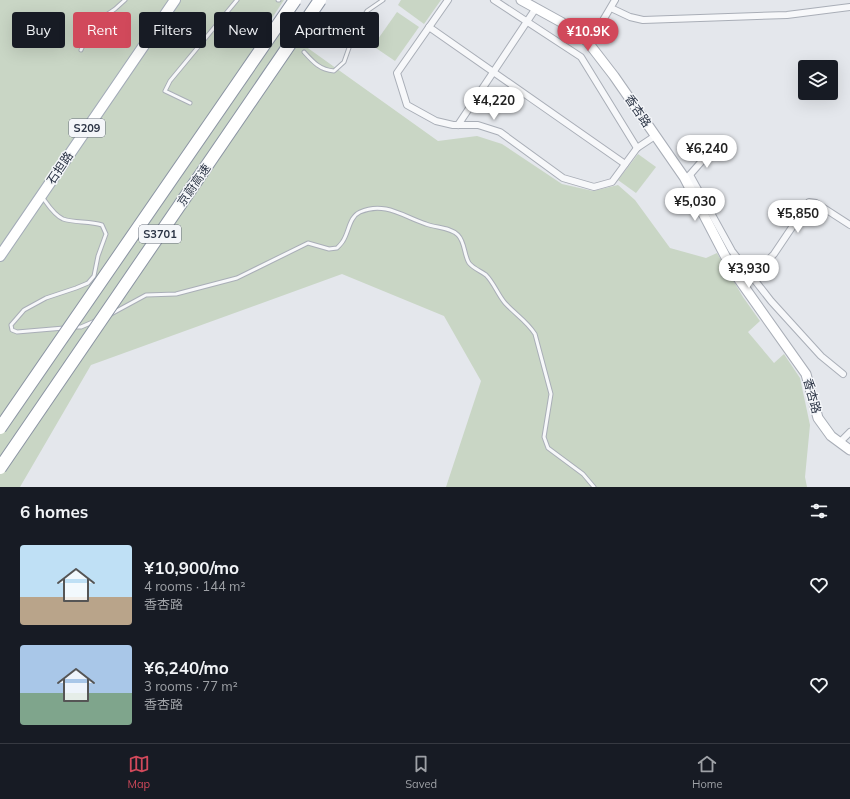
<!DOCTYPE html>
<meta charset="utf-8">
<style>
:root{--surface:#171b24;--page:#242831;--text:#f1f3f6;--muted:#9ea1a6;--line:#363941;--accent:#d1495b}
body{margin:0;font-family:Mulish,"Noto Sans SC",sans-serif;background:var(--page);color:var(--text);height:100vh;display:flex;flex-direction:column;font-size:15px;white-space:nowrap}
*{box-sizing:border-box;margin:0}
p{font-size:13px;color:var(--muted)}
.icon{flex:none;width:22px;height:22px;fill:none;stroke:currentColor;stroke-width:2;stroke-linecap:round;stroke-linejoin:round}
.map{position:relative;height:487px;overflow:hidden}
.drawer{display:flex;flex-direction:column;background:var(--surface);flex:1}
.drawer>*{flex:none}
.hud{position:absolute;left:12px;top:12px;width:400px;height:36px;display:flex;gap:8px}
.fabs{position:absolute;left:798px;top:60px;display:grid;gap:8px}
.fabs a{display:grid;place-items:center;width:40px;height:40px;border-radius:4px;background:var(--surface);box-shadow:0 4px 16px #0002;font-size:20px}
.price{position:absolute;translate:-50% -34px;padding:0 9px;border-radius:14px;background:#fff;color:#222;font-size:13px;line-height:26px;filter:drop-shadow(0 1px 2px #0008)}
.price::after{content:'';position:absolute;left:50%;top:24px;width:12px;height:9px;margin-left:-6px;background:inherit;clip-path:polygon(0 0,100% 0,50% 100%)}
.price.on{background:var(--accent);color:#fff}
ul{padding:0;list-style:none}
li{display:flex;align-items:center;gap:12px;height:100px;padding:0 20px}
li span{display:grid;place-items:center;flex:none;width:112px;height:80px;border-radius:4px;color:#555}
li>.icon{margin-inline-start:auto}
span .icon{width:48px;height:48px;fill:#fffc;stroke-width:1}
li b{font-size:17px}
h2{display:flex;justify-content:space-between;align-items:center;height:48px;padding:0 20px;font-size:17px}
.tag{padding:0 14px;border-radius:4px;background:var(--surface);box-shadow:0 4px 16px #0002;font-size:14px;line-height:36px}
.tag.on{background:var(--accent);color:#fff}
.tabs{display:flex;justify-content:space-around;align-items:center;height:56px;border-top:1px solid var(--line);background:var(--surface);font-size:11px;color:var(--muted)}
.tabs a{display:grid;justify-items:center;gap:2px}
.tabs .on{color:var(--accent)}
.map>svg:first-child{display:block}
.green{fill:#c9d6c5}
.lines{fill:none;stroke-linecap:round;stroke-linejoin:round}
.lane-casing{stroke:#a9aeb7;stroke-width:5}
.street-casing{stroke:#a9aeb7;stroke-width:8}
.secondary-casing{stroke:#a9aeb7;stroke-width:11}
.primary-casing{stroke:#a3abb8;stroke-width:12}
.lane{stroke:#f7f8fa;stroke-width:3}
.street{stroke:#f7f8fa;stroke-width:6}
.secondary{stroke:#fff;stroke-width:9}
.primary{stroke:#fff;stroke-width:10}
.highway-bridge-casing{stroke:#8b94a3;stroke-width:14;stroke-linecap:butt}
.highway-bridge{stroke:#fff;stroke-width:12}
.labels{text-anchor:middle;stroke-width:3;stroke-linejoin:round;paint-order:stroke}
.shield{fill:#f4f6f9;stroke:#676e7b;stroke-width:1}
.shield-label{font-size:11px;font-weight:bold;fill:#2b3445}
.street-label{font-size:12px;fill:#2b3445;stroke:#f4f6f9}
</style>
<div class="map">
<svg width="850" height="487" viewBox="0 0 850 487">
<rect width="100%" height="100%" fill="#e4e7ec"/>
<!-- green -->
<g class="green">
<polygon points="0,0 284,0 270,21 438,141 477,136 502,144 562,184 593,191 618,185 635,200 670,248 706,258 717,253 743,297 760,321 748,332 774,363 784,354 800,378 810,425 805,477 807,487 446,487 481,381 444,316 342,274 91,365 20,487 0,487"/>
<polygon points="401,0 441,0 424,24 398,5"/>
<polygon points="397,12 419,27 395,61 373,46"/>
<polygon points="638,154 656,167 636,193 618,180"/>
</g>
<g class="lines">
<!-- lane casing -->
<g class="lane-casing">
<g id="lane">
<polyline points="278,0 279,0"/>
<polyline points="81,50 87,36 96,22 115,9 125,0"/>
<path d="M304 52C313 62 320 70 334 71L344 62 356 28 367 11 383 0"/>
<polyline points="190,103 165,91 170,81 237,0"/>
<path d="M43 198C48 205 54 215 63 219 75 223 89 221 102 225L106 234 98 256 94 276 88 283 76 288 46 298 24 310 11 325 12 330 17 332 64 328"/>
<path d="M111 314 146 295 176 294 237 278 308 243 329 249 337 248C339 246 342 243 343 241 349 232 349 217 360 212 385 201 404 217 426 224 436 228 450 227 458 235 465 242 464 255 469 263 474 269 481 271 486 275 494 283 498 295 505 303 515 314 527 321 535 334L551 394 544 437 548 448 583 474 594 487"/>
<polyline points="74,327 81,327 95,321"/>
</g>
</g>
<!-- street casing -->
<g class="street-casing">
<g id="street">
<polyline points="448,0 397,73 407,105 436,121 453,125 478,125 500,132 563,178 594,187 612,182 637,148 655,136"/>
<polyline points="494,0 581,57 637,148"/>
<polyline points="611,8 630,17 643,20 787,15 850,7"/>
<polyline points="429,27 625,164"/>
<polyline points="589,44 615,0"/>
<polyline points="458,125 536,8"/>
<polyline points="690,175 732,251 771,301 821,356 843,374"/>
<polyline points="688,177 715,146"/>
<polyline points="752,277 774,254 809,202 816,203 850,225"/>
<polyline points="839,443 850,432"/>
</g>
</g>
<!-- secondary casing -->
<g class="secondary-casing">
<polyline id="secondary" points="521,0 561,22 587,41 614,76 684,177 733,271 806,374 818,418 831,436 850,450"/>
</g>
<!-- primary casing -->
<g class="primary-casing">
<polyline id="primary" points="0,256 175,0"/>
</g>
<!-- lane -->
<use href="#lane" class="lane"/>
<!-- street -->
<use href="#street" class="street"/>
<!-- secondary -->
<use href="#secondary" class="secondary"/>
<!-- primary -->
<use href="#primary" class="primary"/>
<!-- highway-bridge casing -->
<g class="highway-bridge-casing">
<g id="highway-bridge">
<polyline points="0,428 295,0"/>
<polyline points="0,468 320,0"/>
</g>
</g>
<!-- highway-bridge -->
<use href="#highway-bridge" class="highway-bridge"/>
</g>
<g class="labels">
<!-- shield labels -->
<g class="shield">
<rect x="69" y="119" width="36" height="18" rx="3"/>
<rect x="139" y="225" width="42" height="18" rx="3"/>
</g>
<g class="shield-label">
<text x="87" y="132">S209</text>
<text x="160" y="238">S3701</text>
</g>
<!-- street labels -->
<g class="street-label">
<text transform="translate(638 111) rotate(56)" y="4">香杏路</text>
<text transform="translate(60 168) rotate(-56)" y="4">石担路</text>
<text transform="translate(194 185) rotate(-55)" y="4">京蔚高速</text>
<text transform="translate(812 396) rotate(75)" y="4">香杏路</text>
</g>
</g>
</svg>
<div class="fabs">
<a><svg class="icon" aria-label="layers" viewBox="0 0 24 24"><path d="M12 4l9 5-9 5-9-5zM3 14l9 5 9-5"/></svg></a>
</div>
<b class="price on" style="left:588px;top:52px">¥10.9K</b>
<b class="price" style="left:494px;top:121px">¥4,220</b>
<b class="price" style="left:707px;top:169px">¥6,240</b>
<b class="price" style="left:695px;top:222px">¥5,030</b>
<b class="price" style="left:798px;top:234px">¥5,850</b>
<b class="price" style="left:749px;top:289px">¥3,930</b>
<div class="hud">
<a class="tag">Buy</a>
<a class="tag on">Rent</a>
<a class="tag">Filters</a>
<a class="tag">New</a>
<a class="tag">Apartment</a>
</div>
</div>
<section class="drawer">
<h2>6 homes<svg class="icon" aria-label="filters" viewBox="0 0 24 24"><path d="M4 7h16M4 17h16"/><circle cx="9" cy="7" r="2"/><circle cx="15" cy="17" r="2"/></svg></h2>
<ul>
<li><span style="background:linear-gradient(#bfe0f5 65%,#b9a48a 0)"><svg class="icon" aria-label="home" viewBox="0 0 24 24"><path d="M3 11l9-7 9 7M6 9v11h12V9"/></svg></span><div><b>¥10,900/mo</b><p>4 rooms · 144 m²</p><p>香杏路</p></div><svg class="icon" aria-label="heart" viewBox="0 0 24 24"><path d="M12 20l-8-8c-3-5 5-10 8-4 3-6 11-1 8 4z"/></svg></li>
<li><span style="background:linear-gradient(#a9c7e8 60%,#7fa58c 0)"><svg class="icon" aria-label="home" viewBox="0 0 24 24"><path d="M3 11l9-7 9 7M6 9v11h12V9"/></svg></span><div><b>¥6,240/mo</b><p>3 rooms · 77 m²</p><p>香杏路</p></div><svg class="icon" aria-label="heart" viewBox="0 0 24 24"><path d="M12 20l-8-8c-3-5 5-10 8-4 3-6 11-1 8 4z"/></svg></li>
</ul>
</section>
<nav class="tabs">
<a class="on"><svg class="icon" aria-label="map" viewBox="0 0 24 24"><path d="M3 6l6-2 6 2 6-2v14l-6 2-6-2-6 2zM9 4v14M15 6v14"/></svg>Map</a>
<a><svg class="icon" aria-label="saved" viewBox="0 0 24 24"><path d="M7 4h10v16l-5-4-5 4z"/></svg>Saved</a>
<a><svg class="icon" aria-label="home" viewBox="0 0 24 24"><path d="M3 11l9-7 9 7M6 9v11h12V9"/></svg>Home</a>
</nav>
